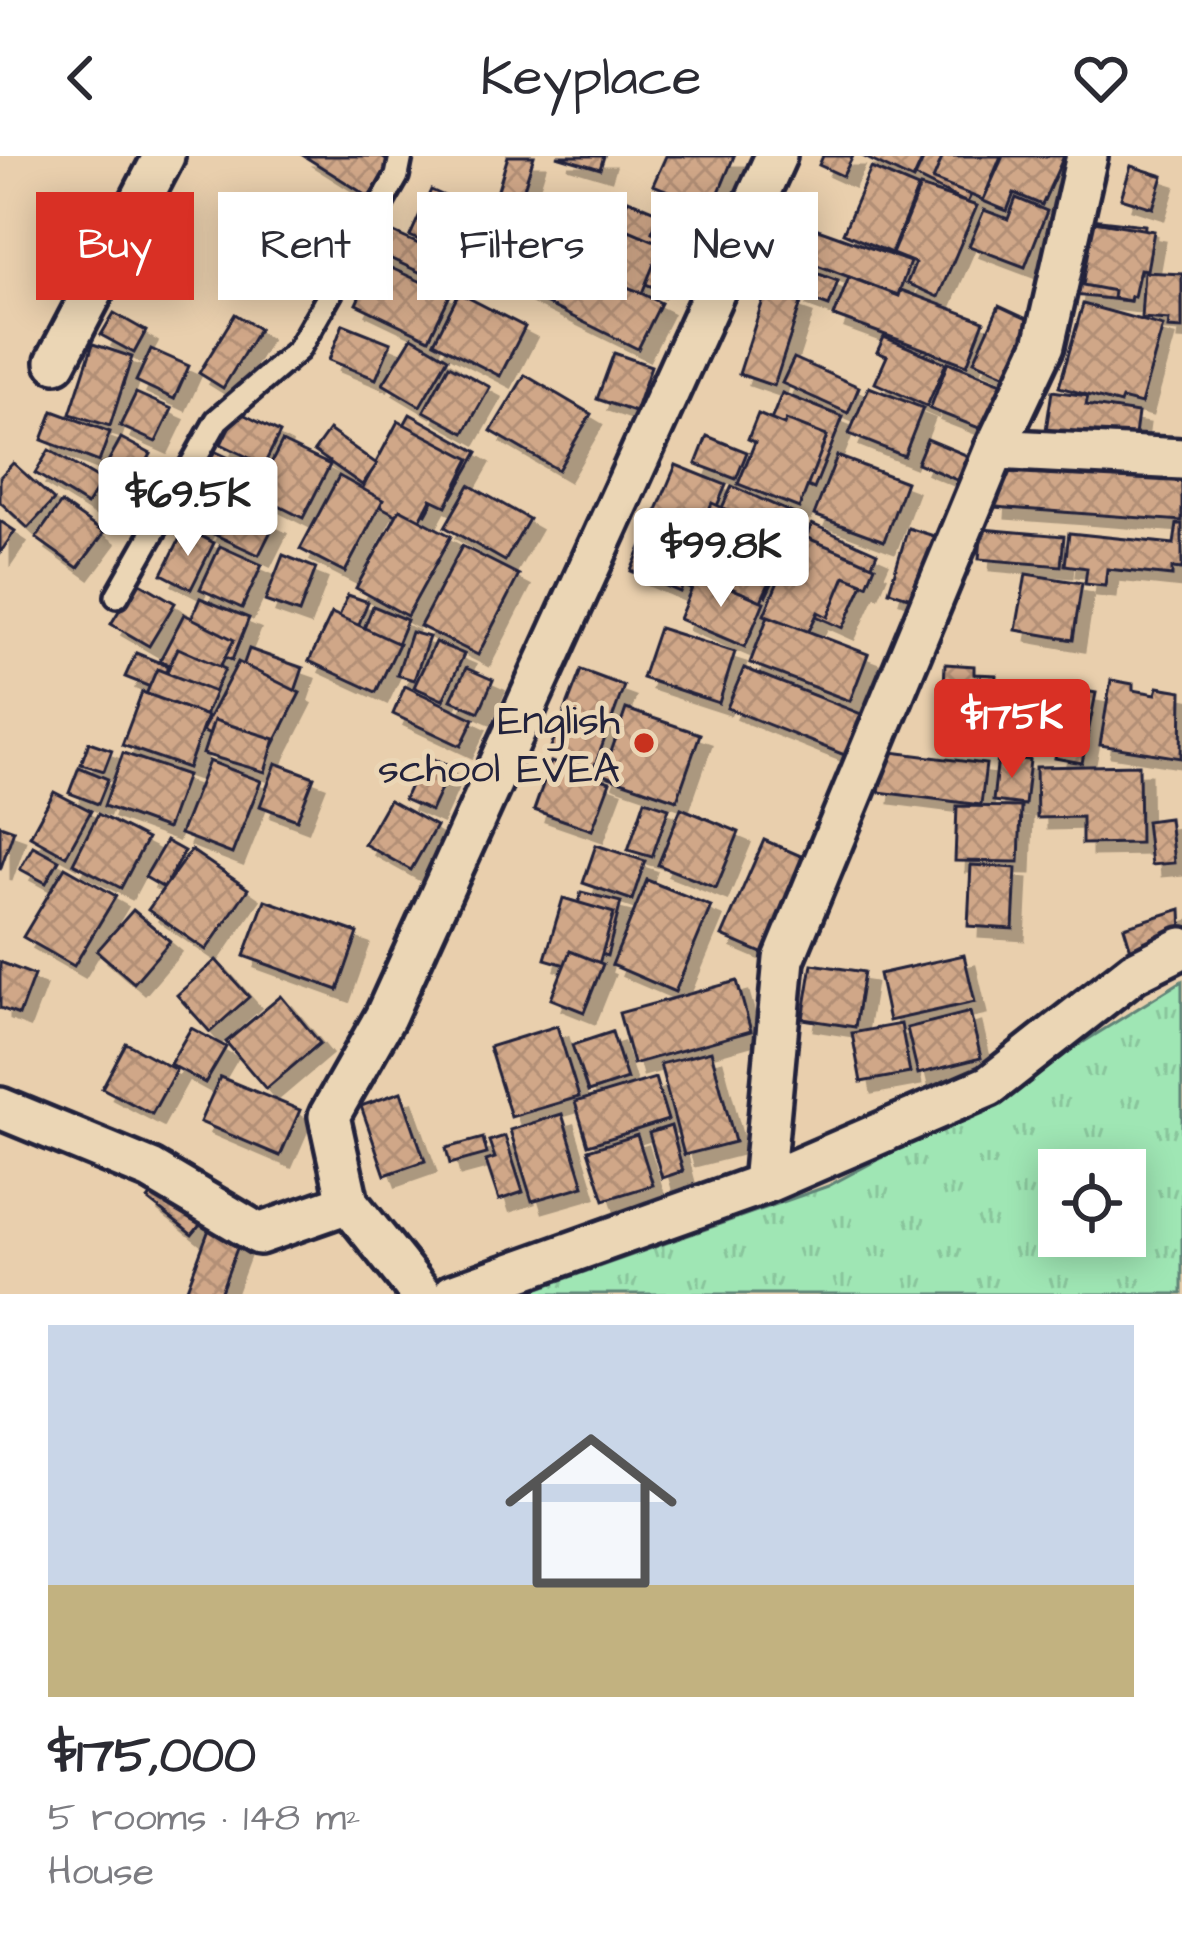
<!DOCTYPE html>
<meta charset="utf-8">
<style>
:root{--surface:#fff;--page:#f2f2f3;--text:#2b2b33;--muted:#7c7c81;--line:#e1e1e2;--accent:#d93025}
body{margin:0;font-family:"Architects Daughter",sans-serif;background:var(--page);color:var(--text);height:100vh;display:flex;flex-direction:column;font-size:45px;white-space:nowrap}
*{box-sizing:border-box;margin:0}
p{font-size:39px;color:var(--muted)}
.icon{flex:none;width:66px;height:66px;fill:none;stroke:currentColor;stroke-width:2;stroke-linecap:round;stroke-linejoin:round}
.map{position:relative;height:1138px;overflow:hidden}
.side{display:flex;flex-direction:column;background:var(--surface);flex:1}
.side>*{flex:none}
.guide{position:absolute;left:36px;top:36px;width:1110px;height:108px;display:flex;gap:24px}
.fabs{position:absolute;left:1038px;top:993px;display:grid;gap:24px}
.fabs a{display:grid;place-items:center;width:108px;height:108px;border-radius:0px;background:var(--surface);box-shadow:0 6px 30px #0003;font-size:60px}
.price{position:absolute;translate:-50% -102px;padding:0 27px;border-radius:12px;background:#fff;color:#222;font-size:39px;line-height:78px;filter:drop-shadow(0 3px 6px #0008)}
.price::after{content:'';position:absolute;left:50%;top:72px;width:36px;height:27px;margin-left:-18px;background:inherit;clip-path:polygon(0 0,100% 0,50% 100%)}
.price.current{background:var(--accent);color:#fff}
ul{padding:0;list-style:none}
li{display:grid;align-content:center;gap:24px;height:636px;padding:0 48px}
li+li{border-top:3px solid var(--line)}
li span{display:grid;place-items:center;height:372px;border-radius:0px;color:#555}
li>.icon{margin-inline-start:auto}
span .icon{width:216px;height:216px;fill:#fffc;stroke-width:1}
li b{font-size:51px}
.chip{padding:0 42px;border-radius:0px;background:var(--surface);box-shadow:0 6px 30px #0003;font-size:42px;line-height:108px}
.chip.current{background:var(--accent);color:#fff}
header{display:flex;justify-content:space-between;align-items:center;height:156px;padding:0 48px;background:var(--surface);font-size:54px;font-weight:600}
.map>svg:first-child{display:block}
.grass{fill:url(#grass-tufts);stroke:#608478;stroke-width:3;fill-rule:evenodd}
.building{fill:url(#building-cross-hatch);stroke:#22223b;stroke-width:3;filter:url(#shadow)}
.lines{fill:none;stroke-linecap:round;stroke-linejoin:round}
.lane-casing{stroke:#22223b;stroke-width:30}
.street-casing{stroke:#22223b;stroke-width:48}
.lane{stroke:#ebd6b5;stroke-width:21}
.street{stroke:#ebd6b5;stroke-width:39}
.poi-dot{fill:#c8321e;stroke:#ebd6b5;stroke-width:4.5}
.labels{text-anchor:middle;stroke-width:10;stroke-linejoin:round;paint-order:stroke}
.poi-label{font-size:42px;fill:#22223b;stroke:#ebd6b5;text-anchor:end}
</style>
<header><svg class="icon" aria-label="back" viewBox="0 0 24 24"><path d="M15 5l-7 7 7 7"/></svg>Keyplace<svg class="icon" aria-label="heart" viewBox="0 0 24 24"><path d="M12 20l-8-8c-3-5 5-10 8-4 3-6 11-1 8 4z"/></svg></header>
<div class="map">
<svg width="1182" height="1138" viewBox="0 0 1182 1138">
<defs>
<pattern id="grass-tufts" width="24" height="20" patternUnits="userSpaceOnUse" patternTransform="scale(3)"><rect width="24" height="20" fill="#9fe6b4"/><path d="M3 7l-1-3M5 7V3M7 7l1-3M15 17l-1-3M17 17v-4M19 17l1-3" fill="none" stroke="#89c59c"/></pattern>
<pattern id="building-cross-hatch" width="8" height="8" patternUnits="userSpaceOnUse" patternTransform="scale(3)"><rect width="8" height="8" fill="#d0a788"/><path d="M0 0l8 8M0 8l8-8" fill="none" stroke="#b28f76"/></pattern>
<filter id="shadow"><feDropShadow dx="11" dy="11" stdDeviation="0" flood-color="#0004"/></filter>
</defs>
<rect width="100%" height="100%" fill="#e9cfad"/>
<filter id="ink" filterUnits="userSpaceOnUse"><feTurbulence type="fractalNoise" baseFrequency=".00833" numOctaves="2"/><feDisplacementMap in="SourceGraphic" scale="24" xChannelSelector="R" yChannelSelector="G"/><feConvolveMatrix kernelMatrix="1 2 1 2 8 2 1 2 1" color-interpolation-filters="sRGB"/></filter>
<g filter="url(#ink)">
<!-- grass -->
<path class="grass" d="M1182 825V1138H522L828 1030 990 944ZM1059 1014H1125V1080H1059Z"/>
<!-- building -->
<g class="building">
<polygon points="304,0 380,0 391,7 369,41"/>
<polygon points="508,0 534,0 515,61 492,54"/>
<polygon points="557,0 604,0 600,13"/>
<polygon points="666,0 734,0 712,53 653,29"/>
<polygon points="823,0 853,0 843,20 819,9"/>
<polygon points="862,0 924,0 913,24"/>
<polygon points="925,0 990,0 967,47 915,21"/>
<polygon points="943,0 1001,0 983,44 933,24"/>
<polygon points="1003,0 1064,0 1042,49 1014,37 1007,55 983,45"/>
<polygon points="1131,10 1163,20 1153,52 1121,42"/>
<polygon points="871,12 918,32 891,97 843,77"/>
<polygon points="920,31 977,50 938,141 907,127 915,107 892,98"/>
<polygon points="431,34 480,56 459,102 410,80"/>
<polygon points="1016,42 1047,55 1025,111 969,90 984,54 1008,63"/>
<polygon points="628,44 660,57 652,76 672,84 653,131 601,110"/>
<polygon points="487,61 661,147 638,193 464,107"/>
<polygon points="1082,62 1145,69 1140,118 1133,117 1130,145 1073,139"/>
<polygon points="1094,65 1154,75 1147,114 1140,113 1134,141 1131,140 1130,145 1113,142 1114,135 1083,129"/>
<polygon points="610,66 662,88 642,137 590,116"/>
<polygon points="801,67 910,106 898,139 790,99"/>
<polygon points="392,76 458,106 447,129 381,98"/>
<polygon points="376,105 450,139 429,183 356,148"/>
<polygon points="805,113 838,125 829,150 796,138"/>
<polygon points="1144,116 1182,118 1182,173 1168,172 1169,164 1141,162"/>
<polygon points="849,121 899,140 901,134 984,165 967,209 834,160"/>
<polygon points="766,135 801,147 774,230 739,218"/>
<polygon points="459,137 525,171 500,220 434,186"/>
<polygon points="1083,148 1163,170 1141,248 1122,243 1120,248 1059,231"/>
<polygon points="999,150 1042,170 1018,224 974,205"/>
<polygon points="114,157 146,175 134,197 101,179"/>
<polygon points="235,158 259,173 223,232 199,217"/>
<polygon points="343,168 391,187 376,223 329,204"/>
<polygon points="412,181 448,202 420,250 383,228"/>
<polygon points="884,181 946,207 927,250 875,227 887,200 877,196"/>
<polygon points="93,188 132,201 110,270 70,258"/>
<polygon points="151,193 189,210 174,243 136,225"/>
<polygon points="614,197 651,210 635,256 597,243"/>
<polygon points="794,202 859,231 848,257 782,227"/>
<polygon points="948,206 1010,230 992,277 930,253"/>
<polygon points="449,209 490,231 464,277 424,255"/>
<polygon points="525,219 591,258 558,314 491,275"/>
<polygon points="869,231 923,252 904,300 849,278"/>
<polygon points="1052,235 1088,240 1086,249 1138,257 1134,287 1046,274"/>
<polygon points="136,237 172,253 156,286 120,270"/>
<polygon points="782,237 843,261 814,333 753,309"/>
<polygon points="53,255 110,276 99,306 42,284"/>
<polygon points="237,255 280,277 264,309 221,288"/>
<polygon points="410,258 478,296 452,341 439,334 426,358 372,327"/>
<polygon points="758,258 784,269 786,264 827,280 799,352 738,328 755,286 748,283"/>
<polygon points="398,265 470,303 446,350 431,343 417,370 359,339"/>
<polygon points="329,274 377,308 362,329 314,295"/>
<polygon points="707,280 747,296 736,323 696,308"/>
<polygon points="121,282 151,298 134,329 104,313"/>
<polygon points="927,283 983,306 973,331 917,307"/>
<polygon points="282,286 330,309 303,362 255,338"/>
<polygon points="49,294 102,325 87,349 35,317"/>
<polygon points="212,294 231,303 212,338 194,328"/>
<polygon points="837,300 906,326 884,385 814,359"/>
<polygon points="998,303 1182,317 1182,365 995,351"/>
<polygon points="13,307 54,344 28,372 0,346 0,321"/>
<polygon points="676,309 726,329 680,436 631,415"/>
<polygon points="339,320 383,344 345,416 300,393"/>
<polygon points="469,329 529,363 505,405 445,371"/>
<polygon points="732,330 803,362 766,440 696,408"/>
<polygon points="226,331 259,347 254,357 275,367 259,399 205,374"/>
<polygon points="191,334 214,346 200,372 177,360"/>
<polygon points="61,347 104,377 78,412 36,382"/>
<polygon points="712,347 790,383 753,462 675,426"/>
<polygon points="400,353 451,380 407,460 356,432"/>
<polygon points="0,365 15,375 0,397"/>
<polygon points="812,368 877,397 843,472 778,443"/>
<polygon points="1177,368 1182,368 1182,413 1172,412 1172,420 1107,413 1105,430 1085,428 1087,412 1065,409 1069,377 1174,388"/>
<polygon points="185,372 214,387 191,433 162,418"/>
<polygon points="908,372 944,383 924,446 889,435"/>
<polygon points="982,373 1064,380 1061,410 979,403"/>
<polygon points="798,378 875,410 867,429 845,420 828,461 818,456 808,477 764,459"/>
<polygon points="220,390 262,409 242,452 200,433"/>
<polygon points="462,390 519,419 478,499 420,470"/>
<polygon points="283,399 316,412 299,457 265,445"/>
<polygon points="698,418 764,446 745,491 679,463"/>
<polygon points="1026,418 1082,427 1073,484 1016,474"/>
<polygon points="137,425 175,447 149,490 111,468"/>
<polygon points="348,439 368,446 347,497 327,489"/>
<polygon points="200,442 249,462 232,504 182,484"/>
<polygon points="373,450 407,464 386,514 353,500"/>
<polygon points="332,457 399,488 376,536 309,505"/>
<polygon points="184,458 234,484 210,530 160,504"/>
<polygon points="768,460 868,498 850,545 750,507"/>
<polygon points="659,472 735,496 719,547 642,522"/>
<polygon points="411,476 429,481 414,524 397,519"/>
<polygon points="435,486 464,498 443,544 414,531"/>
<polygon points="178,492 225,513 205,556 158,535"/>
<polygon points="249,493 303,512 282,573 227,555"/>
<polygon points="136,497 168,510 158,534 125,521"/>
<polygon points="238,506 300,537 265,606 202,575"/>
<polygon points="945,508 974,510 974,518 996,519 994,554 943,551"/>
<polygon points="466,512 493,524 479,556 451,544"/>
<polygon points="744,512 864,559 847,600 727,552"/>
<polygon points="157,513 215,536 196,581 138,557"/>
<polygon points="581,514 624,530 594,612 549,596"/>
<polygon points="1111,524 1133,528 1133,534 1156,538 1158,531 1182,535 1181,602 1100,589"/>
<polygon points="405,530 474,563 461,590 393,558"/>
<polygon points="1069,532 1096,537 1082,607 1055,602"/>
<polygon points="142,536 207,560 188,612 122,589"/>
<polygon points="626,553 700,578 677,644 603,619"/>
<polygon points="214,564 275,583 265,616 203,598"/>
<polygon points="89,586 112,594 104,615 81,608"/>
<polygon points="884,595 986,608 981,649 879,636"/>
<polygon points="123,597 187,619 167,673 104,650"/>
<polygon points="424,599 451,611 431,655 404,643"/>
<polygon points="998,601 1030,604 1025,649 993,645"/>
<polygon points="209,605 261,625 232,698 180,678"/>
<polygon points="551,606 610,626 592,674 534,654"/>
<polygon points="276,607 314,621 297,664 260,650"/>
<polygon points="1139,609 1140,687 1082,688 1082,661 1037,662 1036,611"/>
<polygon points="79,611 108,623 98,648 69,637"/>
<polygon points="54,636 91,655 66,700 30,680"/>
<polygon points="389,644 436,670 411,714 364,688"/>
<polygon points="645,644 669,652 652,701 628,694"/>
<polygon points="957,650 1021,651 1019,706 955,705"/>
<polygon points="681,652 739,676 716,732 658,709"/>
<polygon points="98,658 147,683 121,732 73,707"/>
<polygon points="1169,662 1174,707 1151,709 1146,665"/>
<polygon points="0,669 14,674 0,714"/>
<polygon points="764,684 808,703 766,799 722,780"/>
<polygon points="166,685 184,695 164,732 145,721"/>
<polygon points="596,689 645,705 632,744 583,727"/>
<polygon points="33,690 59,704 46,727 20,713"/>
<polygon points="191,694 248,733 206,794 148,754"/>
<polygon points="971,709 1016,712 1013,773 968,770"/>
<polygon points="65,711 116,740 74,810 23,781"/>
<polygon points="647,724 711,750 675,836 612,809"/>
<polygon points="581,736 621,746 607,800 568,790"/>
<polygon points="563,742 614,757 596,818 545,803"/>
<polygon points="265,744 358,777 338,834 244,800"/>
<polygon points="1181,753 1182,777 1131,794 1124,771"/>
<polygon points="133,754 170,785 134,827 97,795"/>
<polygon points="570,795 603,808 584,856 551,843"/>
<polygon points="964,799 975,846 889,865 879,818"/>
<polygon points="216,804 249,841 210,876 177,839"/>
<polygon points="0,806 34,819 19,859 0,852"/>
<polygon points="812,808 864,816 855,871 803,863"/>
<polygon points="737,825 751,875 633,908 619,857"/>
<polygon points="281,840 320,887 266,933 226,886"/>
<polygon points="970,856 981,902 918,918 907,872"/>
<polygon points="901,868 910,917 861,926 852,877"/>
<polygon points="557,870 579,941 511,961 489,891"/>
<polygon points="191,872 226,891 205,927 170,908"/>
<polygon points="612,876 627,923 588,936 572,889"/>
<polygon points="126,887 176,914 152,958 102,932"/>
<polygon points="711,895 735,986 684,999 660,908"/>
<polygon points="220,921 300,954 280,1000 200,966"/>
<polygon points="655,922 668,964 588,989 575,946"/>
<polygon points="401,936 425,1005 385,1019 361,950"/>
<polygon points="562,958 584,1030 532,1045 510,974"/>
<polygon points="671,970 683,1015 662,1022 649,977"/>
<polygon points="637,979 653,1029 604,1044 588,994"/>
<polygon points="505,980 523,1036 499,1044 486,1005 495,1002 489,985"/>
<polygon points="483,982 487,998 450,1008 446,992"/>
<polygon points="162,1027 206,1062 192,1079 148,1044"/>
<polygon points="211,1068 242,1079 220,1138 185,1138"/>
</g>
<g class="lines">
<!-- lane casing -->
<g class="lane-casing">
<polyline id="lane" points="117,440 217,264 298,194 397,20 401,0"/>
</g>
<!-- street casing -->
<g class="street-casing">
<g id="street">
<polyline points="56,206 164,0"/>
<polyline points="995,293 1182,303"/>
<polyline points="0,952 151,1014 259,1078 348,1047"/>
<polyline points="763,1028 784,803 995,293 1044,189 1087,0"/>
<polyline points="421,1138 348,1047 329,960 385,861 776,0"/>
<polyline points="454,1138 763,1028 989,930 1134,816 1182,792"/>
</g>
</g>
<!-- lane -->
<use href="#lane" class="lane"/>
<!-- street -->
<use href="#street" class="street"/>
</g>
</g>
<!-- markers -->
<circle class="poi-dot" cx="644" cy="587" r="12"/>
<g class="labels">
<!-- poi labels -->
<g class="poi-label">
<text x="620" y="578">English<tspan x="620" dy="48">school EVEA</tspan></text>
</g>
</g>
</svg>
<div class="fabs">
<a><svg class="icon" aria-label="locate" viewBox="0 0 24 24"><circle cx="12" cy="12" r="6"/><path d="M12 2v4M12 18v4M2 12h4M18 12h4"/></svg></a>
</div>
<b class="price" style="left:188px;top:403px">$69.5K</b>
<b class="price" style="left:721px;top:454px">$99.8K</b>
<b class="price current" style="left:1012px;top:625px">$175K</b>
<div class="guide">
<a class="chip current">Buy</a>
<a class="chip">Rent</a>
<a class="chip">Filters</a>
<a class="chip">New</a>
</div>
</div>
<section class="side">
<ul>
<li><span style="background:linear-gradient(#c9d6e8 70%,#c2b280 0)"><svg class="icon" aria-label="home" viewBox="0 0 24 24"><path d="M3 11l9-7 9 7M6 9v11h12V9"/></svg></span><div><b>$175,000</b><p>5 rooms · 148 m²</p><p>House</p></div></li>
</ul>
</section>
